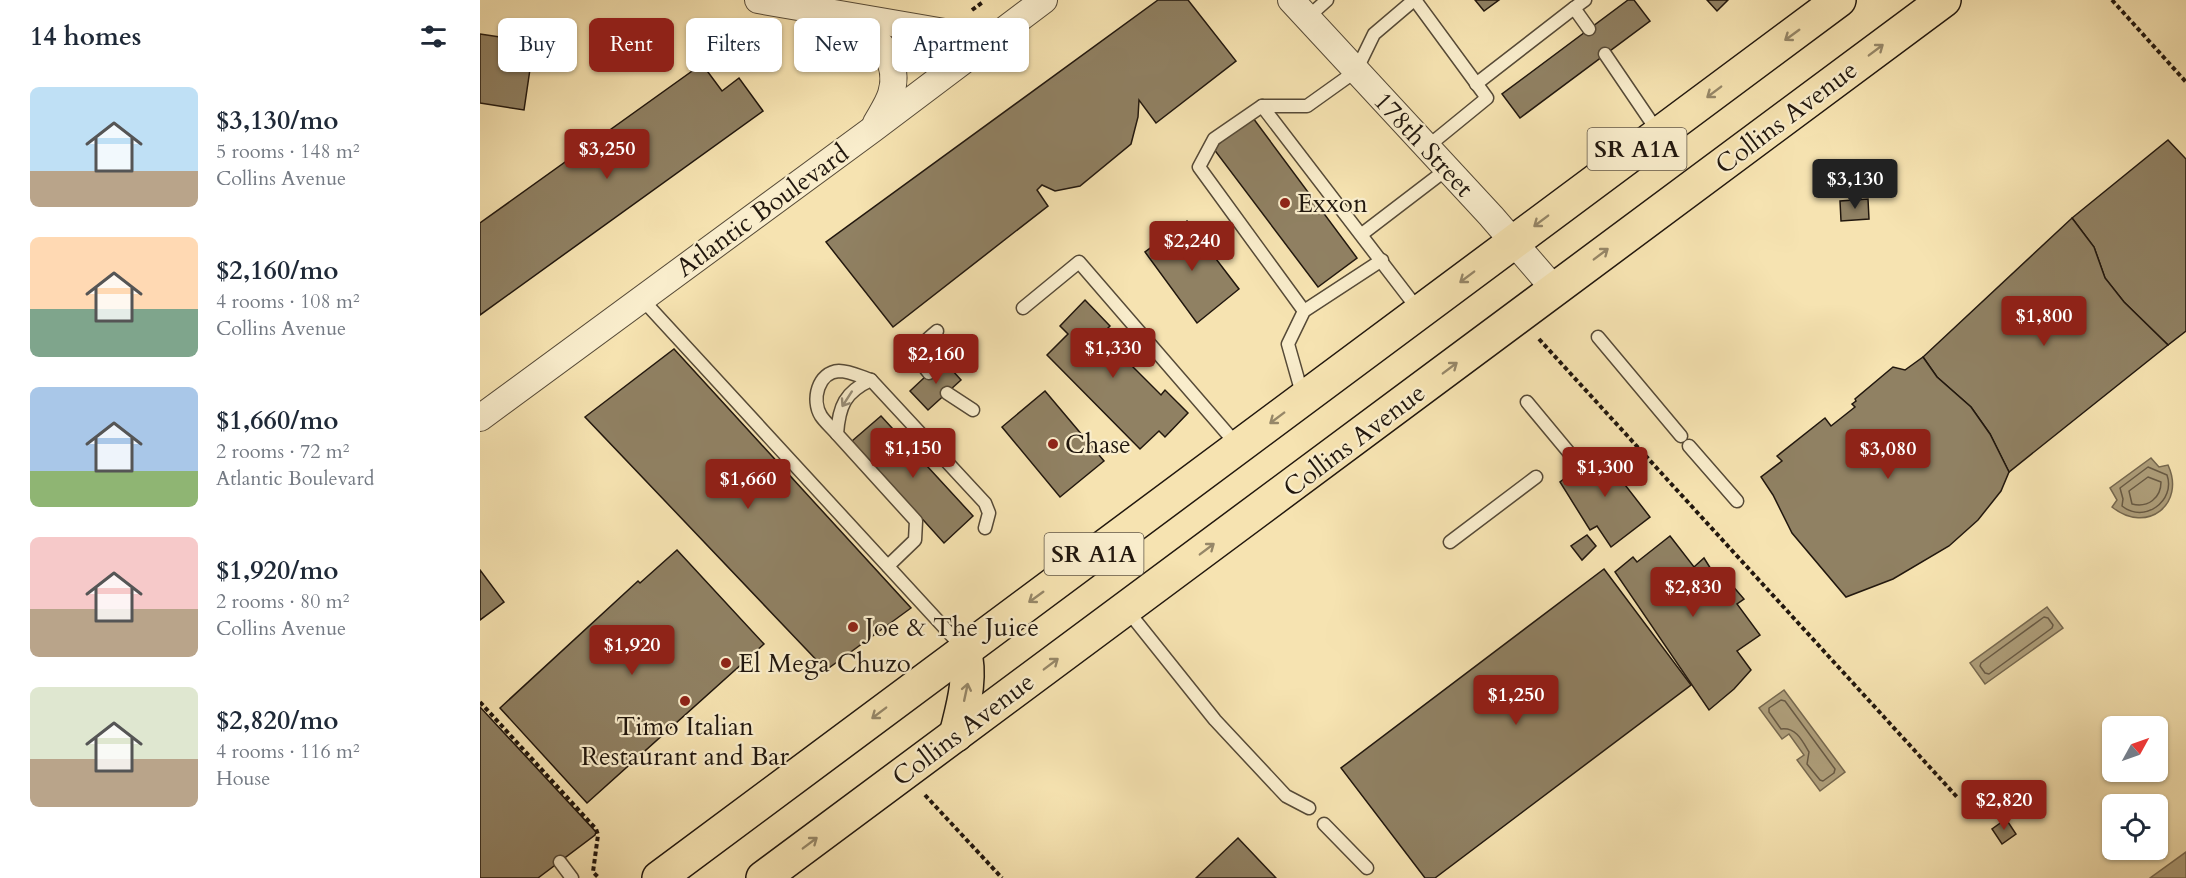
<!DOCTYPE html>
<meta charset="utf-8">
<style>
:root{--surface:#fff;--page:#f2f2f3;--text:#1f2937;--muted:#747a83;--accent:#8f2418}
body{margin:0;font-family:Cardo,serif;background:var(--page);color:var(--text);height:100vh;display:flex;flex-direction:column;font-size:22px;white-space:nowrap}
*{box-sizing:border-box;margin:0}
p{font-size:20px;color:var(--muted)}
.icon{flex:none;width:33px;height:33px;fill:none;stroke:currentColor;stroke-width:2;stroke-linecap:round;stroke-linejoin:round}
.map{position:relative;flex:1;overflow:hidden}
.details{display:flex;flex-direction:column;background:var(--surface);width:480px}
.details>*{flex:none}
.hud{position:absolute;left:18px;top:18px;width:570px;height:54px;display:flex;gap:12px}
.needle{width:39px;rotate:50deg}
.fabs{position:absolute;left:1622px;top:716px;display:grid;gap:12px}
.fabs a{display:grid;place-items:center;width:66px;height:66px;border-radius:9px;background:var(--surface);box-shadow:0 2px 4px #0004;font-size:30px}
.price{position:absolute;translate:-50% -51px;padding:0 14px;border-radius:6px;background:var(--accent);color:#fff;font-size:20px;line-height:39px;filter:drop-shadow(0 2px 3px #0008)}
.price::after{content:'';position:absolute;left:50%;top:36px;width:18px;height:14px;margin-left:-9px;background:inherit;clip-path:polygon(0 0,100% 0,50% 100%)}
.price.active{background:#222;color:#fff}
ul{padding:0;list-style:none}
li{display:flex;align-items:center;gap:18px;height:150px;padding:0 30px}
li span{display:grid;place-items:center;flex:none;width:168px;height:120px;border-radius:9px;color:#555}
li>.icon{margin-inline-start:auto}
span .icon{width:72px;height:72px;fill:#fffc;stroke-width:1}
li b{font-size:26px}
h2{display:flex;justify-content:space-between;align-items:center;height:72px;padding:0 30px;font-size:26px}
.pill{padding:0 21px;border-radius:9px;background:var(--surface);box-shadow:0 2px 4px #0004;font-size:21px;line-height:54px}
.pill.active{background:var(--accent);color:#fff}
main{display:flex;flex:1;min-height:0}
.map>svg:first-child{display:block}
.water{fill:#ae9e7a;stroke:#76684f;stroke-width:1.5}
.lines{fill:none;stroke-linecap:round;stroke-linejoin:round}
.shore{stroke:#685a44;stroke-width:1.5}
.building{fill:#908163;stroke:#21170e;stroke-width:1.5}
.service-casing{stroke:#564a37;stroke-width:15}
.minor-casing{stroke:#564a37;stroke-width:28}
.primary-casing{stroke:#21170e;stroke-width:36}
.path{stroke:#21170e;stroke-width:4;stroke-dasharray:4.5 3;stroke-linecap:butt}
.service{stroke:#f9edcc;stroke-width:12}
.minor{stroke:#f9edcc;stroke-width:26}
.primary{stroke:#f6e3b1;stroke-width:33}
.oneway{stroke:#968768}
.oneway2{stroke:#988d76}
.poi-dot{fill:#8f2418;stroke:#f9edcc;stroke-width:2}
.labels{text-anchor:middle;stroke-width:4.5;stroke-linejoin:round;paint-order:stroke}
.shield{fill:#f9edcc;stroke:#625747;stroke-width:1.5}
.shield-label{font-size:24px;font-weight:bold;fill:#21170e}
.street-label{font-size:26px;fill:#21170e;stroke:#f9edcc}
.poi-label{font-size:26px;fill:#21170e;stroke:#f9edcc;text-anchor:start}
</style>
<main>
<section class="details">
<h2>14 homes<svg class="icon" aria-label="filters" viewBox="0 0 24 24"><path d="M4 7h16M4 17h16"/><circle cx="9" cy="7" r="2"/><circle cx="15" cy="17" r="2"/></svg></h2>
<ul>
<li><span style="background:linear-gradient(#bfe0f5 70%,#b9a48a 0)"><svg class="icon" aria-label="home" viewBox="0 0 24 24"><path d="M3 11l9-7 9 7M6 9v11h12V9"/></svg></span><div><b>$3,130/mo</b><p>5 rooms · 148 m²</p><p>Collins Avenue</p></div></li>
<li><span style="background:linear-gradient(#ffd9b3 60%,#7fa58c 0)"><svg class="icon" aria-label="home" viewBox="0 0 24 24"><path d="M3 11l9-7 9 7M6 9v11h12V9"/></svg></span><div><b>$2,160/mo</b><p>4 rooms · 108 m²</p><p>Collins Avenue</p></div></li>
<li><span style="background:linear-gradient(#a9c7e8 70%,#8fb573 0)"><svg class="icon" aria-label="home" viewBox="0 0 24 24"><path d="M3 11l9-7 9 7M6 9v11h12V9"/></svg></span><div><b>$1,660/mo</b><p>2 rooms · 72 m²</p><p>Atlantic Boulevard</p></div></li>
<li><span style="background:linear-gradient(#f6c9c9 60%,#b9a48a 0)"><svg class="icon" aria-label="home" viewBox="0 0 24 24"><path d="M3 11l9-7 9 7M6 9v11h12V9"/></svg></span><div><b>$1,920/mo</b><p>2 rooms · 80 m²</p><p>Collins Avenue</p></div></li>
<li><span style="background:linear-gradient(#dfe7d0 60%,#b9a48a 0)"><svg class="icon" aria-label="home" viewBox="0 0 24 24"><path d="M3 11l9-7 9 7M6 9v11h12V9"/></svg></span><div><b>$2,820/mo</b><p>4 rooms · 116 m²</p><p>House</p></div></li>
</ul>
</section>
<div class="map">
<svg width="1706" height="878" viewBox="0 0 1706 878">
<rect width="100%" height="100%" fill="#f6e3b1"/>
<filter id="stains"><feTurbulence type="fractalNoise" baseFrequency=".00333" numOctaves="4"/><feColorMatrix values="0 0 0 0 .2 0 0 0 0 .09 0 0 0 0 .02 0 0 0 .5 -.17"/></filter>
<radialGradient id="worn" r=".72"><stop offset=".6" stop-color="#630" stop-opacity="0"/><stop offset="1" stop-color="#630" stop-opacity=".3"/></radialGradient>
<!-- water -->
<g class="water">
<path d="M1671 458 1679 467 1688 465C1706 504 1667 535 1632 507L1637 500 1630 488Z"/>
<polygon points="1567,607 1583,628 1505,684 1490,663"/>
<polygon points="1304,690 1365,772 1340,791 1317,760 1324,755 1309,734 1302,739 1279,708"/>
<polygon points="1706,852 1706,878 1670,878"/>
</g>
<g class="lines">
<!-- shore -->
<g class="shore">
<path d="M1668 467 1687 475C1696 501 1664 524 1642 506L1643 499 1640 488Z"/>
<path d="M1668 477 1681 482C1681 498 1668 508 1652 504L1649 491Z"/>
<polygon points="1564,617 1568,618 1573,625 1572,628 1509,674 1505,673 1500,666 1501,663"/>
<path d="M1301 700 1305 701 1355 769 1354 773 1343 781 1340 780 1327 764 1329 752C1322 740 1316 727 1301 729L1289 712V708Z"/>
</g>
</g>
<!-- building -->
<g class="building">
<polygon points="678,0 708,0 756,61 676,123 659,100 658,117 651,144 600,186 575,191 562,185 557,190 568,206 413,327 346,242"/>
<polygon points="995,0 1019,0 1004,11"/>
<polygon points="1148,0 1154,0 1170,21 1040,118 1022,94"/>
<polygon points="1227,0 1248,0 1237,11"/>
<polygon points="0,34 54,42 44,110 0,103"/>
<polygon points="222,64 242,91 259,78 283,111 0,315 0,223"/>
<polygon points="773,118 877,258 838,287 733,148"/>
<polygon points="1688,140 1706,159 1706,331 1688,345 1644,302 1625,278 1614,247 1592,218"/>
<polygon points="1388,199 1389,219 1361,221 1360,201"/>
<polygon points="1592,218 1614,247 1625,278 1644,302 1688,345 1529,472 1510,434 1491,407 1457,377 1443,357"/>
<polygon points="707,221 759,289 717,323 665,252"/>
<polygon points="605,300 630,326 621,335 681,395 685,390 708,413 685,437 679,431 660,449 567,355 588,334 580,326"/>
<polygon points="194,349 431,608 346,670 105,417"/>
<polygon points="1443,357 1457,377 1491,407 1510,434 1529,472 1521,491 1498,520 1469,546 1413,579 1366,597 1312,533 1293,495 1281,477 1302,461 1297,456 1345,418 1351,426 1375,407 1372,404 1376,401 1375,399 1413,367 1425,370"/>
<polygon points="463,360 481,380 448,410 430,391"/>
<polygon points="565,391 624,461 580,497 522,427"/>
<polygon points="401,416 493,516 464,543 372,441"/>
<polygon points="1124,449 1150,476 1142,481 1170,517 1131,547 1117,526 1110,530 1080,482"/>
<polygon points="1107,535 1116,546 1102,560 1091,546"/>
<polygon points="1190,536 1214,567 1224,558 1239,582 1245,577 1264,599 1257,604 1280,635 1257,651 1271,670 1254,689 1229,710 1135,572 1153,557 1157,562"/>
<polygon points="197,550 284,644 107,803 20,708 158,581 160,583"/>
<polygon points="1124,569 1211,685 955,878 945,878 861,768"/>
<polygon points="0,570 24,602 0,620"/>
<polygon points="0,707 116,832 115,835 58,878 0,878"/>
<polygon points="1526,819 1536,834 1522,844 1512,829"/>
<polygon points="758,838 796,878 716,878"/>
</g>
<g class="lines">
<!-- service casing -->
<g class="service-casing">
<g id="service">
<polyline points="935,0 1007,98 947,147"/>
<polyline points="1094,8 1105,0"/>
<polyline points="827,18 847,0"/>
<polyline points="1125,54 1178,132"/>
<polyline points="996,84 1094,8 1109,29"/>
<polyline points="782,106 940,312"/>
<polyline points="882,234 967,169"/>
<polyline points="161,298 483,648"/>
<polyline points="543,308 599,262 758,446"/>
<polyline points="824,311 719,167 734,139 782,106 827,106 876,71 894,34 934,0"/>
<polyline points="1118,337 1201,436"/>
<path d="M449 373C432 353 439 346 457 331"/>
<polyline points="467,393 493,410"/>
<polyline points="823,397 808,344 824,311 902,260"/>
<polyline points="1047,402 1101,467"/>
<path d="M357 434C352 428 345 422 341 416 331 400 338 372 359 371 370 371 381 377 391 380"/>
<polyline points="1209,446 1257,501"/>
<polyline points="970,542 1056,477"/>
<path d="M408 566 435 540 436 521 357 434C359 406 365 392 391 380L505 503 509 513 505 528"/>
<polyline points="647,610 735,720 806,796 829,808"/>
<polyline points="844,824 887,868"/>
<polyline points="80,862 92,878"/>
</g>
</g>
<!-- minor casing -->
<g class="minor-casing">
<g id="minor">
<polyline points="278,0 511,40"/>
<polyline points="811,0 1011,216 1075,290"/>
<path d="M368 18C395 34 422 59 411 94 408 104 401 114 396 123"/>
<polyline points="0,418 393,129 564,0"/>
</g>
</g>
<!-- primary casing -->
<g class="primary-casing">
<g id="primary">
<path d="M476 735C483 706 492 679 484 649"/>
<polyline points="179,878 1359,0"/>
<polyline points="283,878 1464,0"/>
</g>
</g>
<!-- path -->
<g class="path">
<polyline points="1632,0 1706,82"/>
<polyline points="492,10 503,2"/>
<polyline points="1059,339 1477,797"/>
<polyline points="0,702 116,829 118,835 113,872 119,878"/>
<polyline points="445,795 522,878"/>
</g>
<!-- service -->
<use href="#service" class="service"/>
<!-- minor -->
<use href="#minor" class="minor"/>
<!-- primary -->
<use href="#primary" class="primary"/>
</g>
<!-- one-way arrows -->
<defs><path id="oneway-shaft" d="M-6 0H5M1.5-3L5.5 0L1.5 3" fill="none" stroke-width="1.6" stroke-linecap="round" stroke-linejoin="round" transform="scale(1.5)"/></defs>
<g class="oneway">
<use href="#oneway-shaft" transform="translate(1312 35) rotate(144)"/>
<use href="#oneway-shaft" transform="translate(1396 50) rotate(-37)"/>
<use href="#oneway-shaft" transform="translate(1234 92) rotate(143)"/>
<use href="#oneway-shaft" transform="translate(1061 221) rotate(143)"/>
<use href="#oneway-shaft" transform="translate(1121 254) rotate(-37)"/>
<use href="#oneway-shaft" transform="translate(987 277) rotate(143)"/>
<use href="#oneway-shaft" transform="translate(970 368) rotate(-37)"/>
<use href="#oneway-shaft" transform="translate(797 418) rotate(143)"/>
<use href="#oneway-shaft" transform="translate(727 549) rotate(-37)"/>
<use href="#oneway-shaft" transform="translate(556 597) rotate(144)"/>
<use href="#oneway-shaft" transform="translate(571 664) rotate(-37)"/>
<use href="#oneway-shaft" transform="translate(486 692) rotate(-78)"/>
<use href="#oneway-shaft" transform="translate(399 713) rotate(143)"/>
<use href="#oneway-shaft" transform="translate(330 843) rotate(-37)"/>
</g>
<use class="oneway2" href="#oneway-shaft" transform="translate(367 399) rotate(123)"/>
<!-- markers -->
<g class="poi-dot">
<circle cx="805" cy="203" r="6"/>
<circle cx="573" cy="444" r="6"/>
<circle cx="373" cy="627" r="6"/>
<circle cx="246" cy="663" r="6"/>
<circle cx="205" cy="701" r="6"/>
</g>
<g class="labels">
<!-- shield labels -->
<g class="shield">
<rect x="1107.5" y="128" width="99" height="42" rx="4.5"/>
<rect x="564.5" y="533" width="99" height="42" rx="4.5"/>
</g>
<g class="shield-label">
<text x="1157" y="157">SR A1A</text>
<text x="614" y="562">SR A1A</text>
</g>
<!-- street labels -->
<g class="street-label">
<text transform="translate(1306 117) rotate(-37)" y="9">Collins Avenue</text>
<text transform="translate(944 144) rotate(47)" y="9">178th Street</text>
<text transform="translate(282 210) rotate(-36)" y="9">Atlantic Boulevard</text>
<text transform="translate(874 440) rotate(-37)" y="9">Collins Avenue</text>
<text transform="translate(483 729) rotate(-37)" y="9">Collins Avenue</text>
</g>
<!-- poi labels -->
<g class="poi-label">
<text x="817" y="212">Exxon</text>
<text x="585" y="453">Chase</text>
<text x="385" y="636">Joe &amp; The Juice</text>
<text x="258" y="672">El Mega Chuzo</text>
<text x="205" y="735" text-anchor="middle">Timo Italian<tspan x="205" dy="30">Restaurant and Bar</tspan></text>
</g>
</g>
<rect width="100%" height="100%" filter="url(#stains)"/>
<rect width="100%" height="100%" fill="url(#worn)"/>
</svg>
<div class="fabs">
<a><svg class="needle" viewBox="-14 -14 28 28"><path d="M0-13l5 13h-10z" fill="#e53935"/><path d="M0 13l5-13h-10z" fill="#747a83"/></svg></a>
<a><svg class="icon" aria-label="locate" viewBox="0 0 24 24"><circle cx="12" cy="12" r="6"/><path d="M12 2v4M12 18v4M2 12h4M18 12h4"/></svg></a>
</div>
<b class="price" style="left:127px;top:180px">$3,250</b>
<b class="price active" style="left:1375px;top:210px">$3,130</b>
<b class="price" style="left:712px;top:272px">$2,240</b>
<b class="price" style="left:1564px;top:347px">$1,800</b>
<b class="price" style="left:633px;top:379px">$1,330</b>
<b class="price" style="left:456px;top:385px">$2,160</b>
<b class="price" style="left:433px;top:479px">$1,150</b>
<b class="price" style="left:1408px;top:480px">$3,080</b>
<b class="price" style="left:1125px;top:498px">$1,300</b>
<b class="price" style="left:268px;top:510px">$1,660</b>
<b class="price" style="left:1213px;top:618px">$2,830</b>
<b class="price" style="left:152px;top:676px">$1,920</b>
<b class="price" style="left:1036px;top:726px">$1,250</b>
<b class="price" style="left:1524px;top:831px">$2,820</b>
<div class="hud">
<a class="pill">Buy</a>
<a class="pill active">Rent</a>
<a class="pill">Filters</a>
<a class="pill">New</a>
<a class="pill">Apartment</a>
</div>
</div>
</main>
